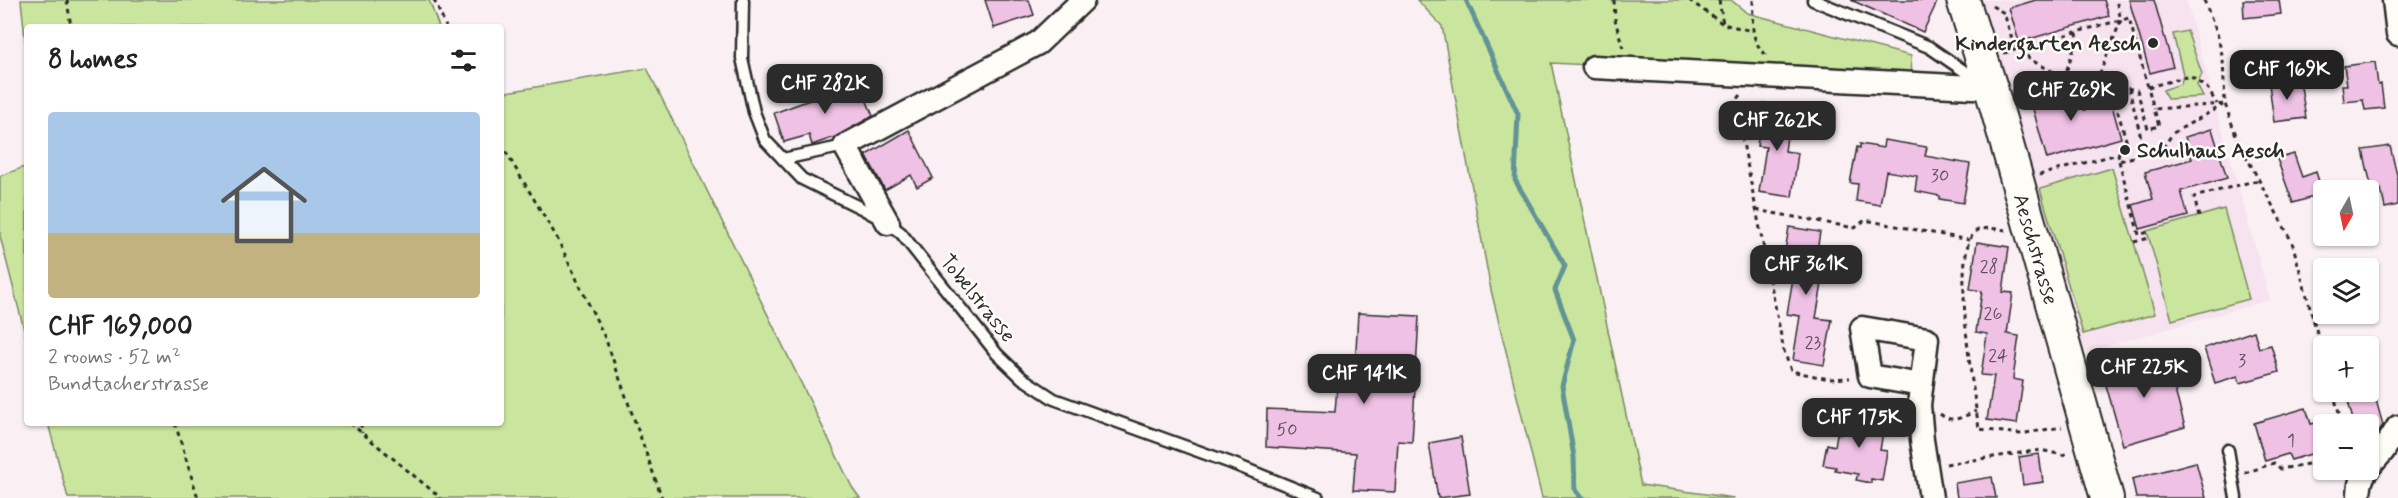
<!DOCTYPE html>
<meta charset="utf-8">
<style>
:root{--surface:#fff;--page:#f2f2f2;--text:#222;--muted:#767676;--accent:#2b2b2b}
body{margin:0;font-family:Mynerve,sans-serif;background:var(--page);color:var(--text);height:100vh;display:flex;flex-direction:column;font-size:22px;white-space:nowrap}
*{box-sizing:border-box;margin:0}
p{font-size:20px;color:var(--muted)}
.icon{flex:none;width:33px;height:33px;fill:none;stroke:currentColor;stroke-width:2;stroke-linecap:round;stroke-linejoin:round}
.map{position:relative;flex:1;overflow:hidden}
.sheet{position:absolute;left:24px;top:24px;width:480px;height:402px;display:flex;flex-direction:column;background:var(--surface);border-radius:6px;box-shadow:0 2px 4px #0004}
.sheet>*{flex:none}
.needle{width:39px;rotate:189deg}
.fabs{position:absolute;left:2313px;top:180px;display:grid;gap:12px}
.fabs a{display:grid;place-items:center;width:66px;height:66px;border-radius:6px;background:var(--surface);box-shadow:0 2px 4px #0004;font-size:30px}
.price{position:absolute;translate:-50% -51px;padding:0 14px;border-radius:12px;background:var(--accent);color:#fff;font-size:20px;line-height:39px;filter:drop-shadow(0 2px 3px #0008)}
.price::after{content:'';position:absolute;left:50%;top:36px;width:18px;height:14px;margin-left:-9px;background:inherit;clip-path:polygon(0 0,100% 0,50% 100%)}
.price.current{background:#222;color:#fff}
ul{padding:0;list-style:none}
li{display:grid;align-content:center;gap:12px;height:318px;padding:0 24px}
li span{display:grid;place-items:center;height:186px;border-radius:6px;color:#555}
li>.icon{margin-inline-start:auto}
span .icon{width:108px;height:108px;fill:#fffc;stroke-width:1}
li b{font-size:26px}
h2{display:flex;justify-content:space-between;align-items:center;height:72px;padding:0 24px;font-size:26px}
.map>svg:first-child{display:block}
.built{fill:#f7e2ef}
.green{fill:#cae69e;stroke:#7a8864;stroke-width:1.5}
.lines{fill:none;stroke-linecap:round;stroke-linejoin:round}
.stream{stroke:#629396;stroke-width:5}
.building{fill:#efc1e5;stroke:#2b2b2b;stroke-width:1.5}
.lane-casing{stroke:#2b2b2b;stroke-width:15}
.street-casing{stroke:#2b2b2b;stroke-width:27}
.secondary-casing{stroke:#2b2b2b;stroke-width:36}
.path{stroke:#2b2b2b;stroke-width:3;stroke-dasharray:4.5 4.5;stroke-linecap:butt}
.lane{stroke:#fdfcf7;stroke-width:10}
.street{stroke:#fdfcf7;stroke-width:22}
.secondary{stroke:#fdfcf7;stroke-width:32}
.path-bridge{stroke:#2b2b2b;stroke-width:3;stroke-dasharray:4.5 4.5;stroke-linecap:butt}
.poi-dot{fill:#2b2b2b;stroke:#fdfcf7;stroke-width:2}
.labels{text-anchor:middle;stroke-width:5;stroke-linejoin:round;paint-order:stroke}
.number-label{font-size:18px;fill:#5c505a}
.poi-label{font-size:21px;font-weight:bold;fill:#2b2b2b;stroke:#fdfcf7;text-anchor:end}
.street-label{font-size:21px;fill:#2b2b2b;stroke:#fdfcf7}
</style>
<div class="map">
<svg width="2398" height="498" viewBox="0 0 2398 498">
<rect width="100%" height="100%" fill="#faf0f3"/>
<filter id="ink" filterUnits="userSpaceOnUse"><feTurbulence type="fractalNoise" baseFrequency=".0167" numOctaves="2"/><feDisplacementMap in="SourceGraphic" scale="12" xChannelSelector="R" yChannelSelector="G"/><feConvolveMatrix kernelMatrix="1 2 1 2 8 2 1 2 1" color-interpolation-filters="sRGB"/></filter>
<g filter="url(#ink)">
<!-- built -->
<polygon class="built" points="1980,0 2186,0 2270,300 2079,354"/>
<!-- green -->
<g class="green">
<polygon points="21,0 429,0 439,27 27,27 27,57"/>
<polygon points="1417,0 1731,0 1747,13 1911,56 1912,81 1551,63 1641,485 1734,498 1542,498 1491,290 1442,26"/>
<polygon points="2187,31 2202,74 2197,85 2203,97 2167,99 2163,90 2181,84 2183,74 2173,34"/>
<polygon points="647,68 852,487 860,498 68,498 48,423 501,423 501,93"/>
<polygon points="27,166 27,341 0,236 0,176"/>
<polygon points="2112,168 2155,314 2083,334 2040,189"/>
<polygon points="2224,209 2249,299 2172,320 2147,231"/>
</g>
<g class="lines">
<!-- stream -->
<polyline class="stream" points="1466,0 1518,114 1515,180 1565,266 1555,290 1574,340 1562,386 1574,457 1575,490 1581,498"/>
</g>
<!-- building -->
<g class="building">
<polygon points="985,0 1029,0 1034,15 994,28"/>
<polygon points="1851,0 1938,0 1923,32"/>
<polygon points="2036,0 2104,0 2109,16 2019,42 2009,8"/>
<polygon points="2129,0 2154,0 2173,67 2150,73"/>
<polygon points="2243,0 2279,0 2281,14 2244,18"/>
<polygon points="2375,62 2378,85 2381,84 2384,108 2365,110 2363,100 2344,102 2342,85 2347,85 2344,66"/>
<polygon points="2300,80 2306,118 2274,122 2269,84"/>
<polygon points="859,82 873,116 835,137 812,145 809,135 784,142 774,113"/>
<polygon points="2059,82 2065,103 2081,98 2084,110 2111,102 2121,138 2047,159 2028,91"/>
<polygon points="1763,103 1791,107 1785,151 1798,153 1792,197 1759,192 1766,147 1757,146"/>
<polygon points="2212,129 2227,178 2181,191 2188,216 2140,229 2133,205 2153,199 2145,172 2192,159 2185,137"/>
<polygon points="909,130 933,178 917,187 911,175 885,190 866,155"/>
<polygon points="1884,140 1927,147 1925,156 1970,164 1963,203 1940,199 1940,196 1915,191 1917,176 1886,171 1880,205 1856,201 1858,184 1850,183 1857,147 1860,148 1860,144 1883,148"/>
<polygon points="2390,146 2398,179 2398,205 2385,208 2381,189 2372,190 2363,150"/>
<polygon points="2294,154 2302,177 2316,172 2323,194 2293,203 2277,159"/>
<polygon points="1789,227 1820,232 1813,276 1823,278 1816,318 1832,320 1824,365 1793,360 1800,316 1787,314 1794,272 1782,270"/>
<polygon points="1977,242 2009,247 2003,292 2013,293 2007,334 2019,336 2013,379 2023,381 2017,424 1987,420 1994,376 1981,375 1987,334 1976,332 1982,291 1970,289"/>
<polygon points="1358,313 1419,316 1412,442 1398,441 1395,492 1353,490 1356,453 1266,447 1267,409 1335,412 1337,386 1354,387"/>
<polygon points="2254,331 2259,348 2271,345 2279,372 2240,383 2238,376 2215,383 2204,348"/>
<polygon points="2165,354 2185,427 2123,445 2102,371"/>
<polygon points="2373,389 2383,425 2379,431 2368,434 2368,424 2354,424 2348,401 2368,395 2368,390"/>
<polygon points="2306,408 2311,424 2324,421 2324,450 2291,460 2288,454 2265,461 2254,423"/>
<polygon points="1848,414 1885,421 1880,450 1887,451 1882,481 1871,479 1871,483 1856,480 1858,474 1835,470 1836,467 1823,465 1827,444 1835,446 1837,434 1841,434 1842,425 1845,426"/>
<polygon points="1461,437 1470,494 1438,498 1429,443"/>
<polygon points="2039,454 2043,482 2023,485 2019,457"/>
<polygon points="2196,462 2206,498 2136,498 2132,479"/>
<polygon points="1992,477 1996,498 1957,498 1955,483"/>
</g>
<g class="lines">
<!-- lane casing -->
<g class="lane-casing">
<g id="lane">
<polyline points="743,0 742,58 754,112 765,140 802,179 861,208 888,223 901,233 997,354 1022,378 1054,399 1231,463 1318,498"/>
<polyline points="1813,0 1929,47 1980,82"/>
<polyline points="783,159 845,146"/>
<polyline points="2228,450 2236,498"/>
</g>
</g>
<!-- street casing -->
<g class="street-casing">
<g id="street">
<polyline points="2394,0 2398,34"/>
<polyline points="1594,67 1991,88"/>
<polyline points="888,223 845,146 1038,43 1083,0"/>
<polyline points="1921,385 1870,376 1862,328 1927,339 1919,405 1922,440 1931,498"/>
<polyline points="2368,468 2383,451 2398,427"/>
<path d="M2359 498C2359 487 2360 478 2367 470"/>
</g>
</g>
<!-- secondary casing -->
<g class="secondary-casing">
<polyline id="secondary" points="1963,0 1991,88 2107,498"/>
</g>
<!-- path -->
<g class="path">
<polyline points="67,0 71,27"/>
<polyline points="434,0 446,27"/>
<polyline points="1614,0 1615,20 1623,48"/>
<polyline points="1689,0 1723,24"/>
<polyline points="1719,0 1723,24 1752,31"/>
<path d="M1753 0C1753 21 1749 39 1765 54L1764 57"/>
<polyline points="2204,0 2217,33 2223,59 2225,104 2238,141 2292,242 2324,358"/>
<polyline points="1992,6 2004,13 2015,49"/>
<polyline points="2078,36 2076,32 2129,18 2154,109"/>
<polyline points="2024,47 2029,59 2063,77 2137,90 2148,129 2159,126 2154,109 2225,104"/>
<polyline points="2004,53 2076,32"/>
<polyline points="2096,83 2121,20 2116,0"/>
<polyline points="2110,85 2127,143 2118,154"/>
<polyline points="2148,87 2190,76 2207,88 2217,104"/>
<polyline points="2129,88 2145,154"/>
<polyline points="1741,95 1735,102 1784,351 1791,371 1829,379 1850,378"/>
<polyline points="501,144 556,236 606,340 662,498"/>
<polyline points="2119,161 2139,235 2148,232"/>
<polyline points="2039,175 2118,154 2119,161 2162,149 2173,133 2223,105"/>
<polyline points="1756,210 1855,228 1865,220 1969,240"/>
<polyline points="2199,217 2194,197 2258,180"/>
<path d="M2006 230C1997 229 1983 226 1975 232 1950 255 1974 394 1979 429L2020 434 2062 427"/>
<polyline points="2134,242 2149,238"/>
<polyline points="2333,392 2342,424"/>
<path d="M1940 414C1952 424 1963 417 1976 411"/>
<polyline points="175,423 198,498"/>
<polyline points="350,423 441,498"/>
<polyline points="361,423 362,433"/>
<polyline points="1946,464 2041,450 2062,455 2069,453"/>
<polyline points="2245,473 2274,463 2281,469 2324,461"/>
</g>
<!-- lane -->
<use href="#lane" class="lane"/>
<!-- street -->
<use href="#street" class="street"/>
<!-- secondary -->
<use href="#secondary" class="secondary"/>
<!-- path-bridge -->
<polyline class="path-bridge" points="2061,87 2078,36"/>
</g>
</g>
<!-- markers -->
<g class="poi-dot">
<circle cx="2153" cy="43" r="6"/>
<circle cx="2125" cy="150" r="6"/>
</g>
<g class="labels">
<!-- number labels -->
<g class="number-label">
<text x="1940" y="181">30</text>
<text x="1989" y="272">28</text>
<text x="1993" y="319">26</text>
<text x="1813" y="348">23</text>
<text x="1998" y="361">24</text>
<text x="2242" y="366">3</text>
<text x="1287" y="435">50</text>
<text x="2291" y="446">1</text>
</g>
<!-- poi labels -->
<g class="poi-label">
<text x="2141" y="50">Kindergarten Aesch</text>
<text x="2137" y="157" text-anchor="start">Schulhaus Aesch</text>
</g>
<!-- street labels -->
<g class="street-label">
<text transform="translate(2036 249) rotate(74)" y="7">Aeschstrasse</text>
<text transform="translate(978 298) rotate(51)" y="7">Tobelstrasse</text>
</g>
</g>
</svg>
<div class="fabs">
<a><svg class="needle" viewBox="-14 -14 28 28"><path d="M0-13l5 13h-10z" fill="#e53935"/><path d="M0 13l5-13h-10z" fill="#767676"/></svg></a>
<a><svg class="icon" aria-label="layers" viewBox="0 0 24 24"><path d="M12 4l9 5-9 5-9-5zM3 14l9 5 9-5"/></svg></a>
<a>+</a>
<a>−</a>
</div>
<b class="price current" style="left:2287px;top:101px">CHF 169K</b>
<b class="price" style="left:825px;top:115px">CHF 282K</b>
<b class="price" style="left:2071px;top:122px">CHF 269K</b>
<b class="price" style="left:1777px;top:152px">CHF 262K</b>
<b class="price" style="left:1806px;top:296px">CHF 361K</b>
<b class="price" style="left:2144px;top:399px">CHF 225K</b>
<b class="price" style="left:1364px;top:405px">CHF 141K</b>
<b class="price" style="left:1859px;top:449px">CHF 175K</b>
<section class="sheet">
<h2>8 homes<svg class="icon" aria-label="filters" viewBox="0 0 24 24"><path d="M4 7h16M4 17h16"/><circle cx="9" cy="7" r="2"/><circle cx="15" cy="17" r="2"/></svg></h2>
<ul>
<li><span style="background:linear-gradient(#a9c7e8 65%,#c2b280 0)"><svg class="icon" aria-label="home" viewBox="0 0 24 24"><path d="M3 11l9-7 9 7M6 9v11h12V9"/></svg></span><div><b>CHF 169,000</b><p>2 rooms · 52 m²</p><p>Bundtacherstrasse</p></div></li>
</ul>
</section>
</div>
